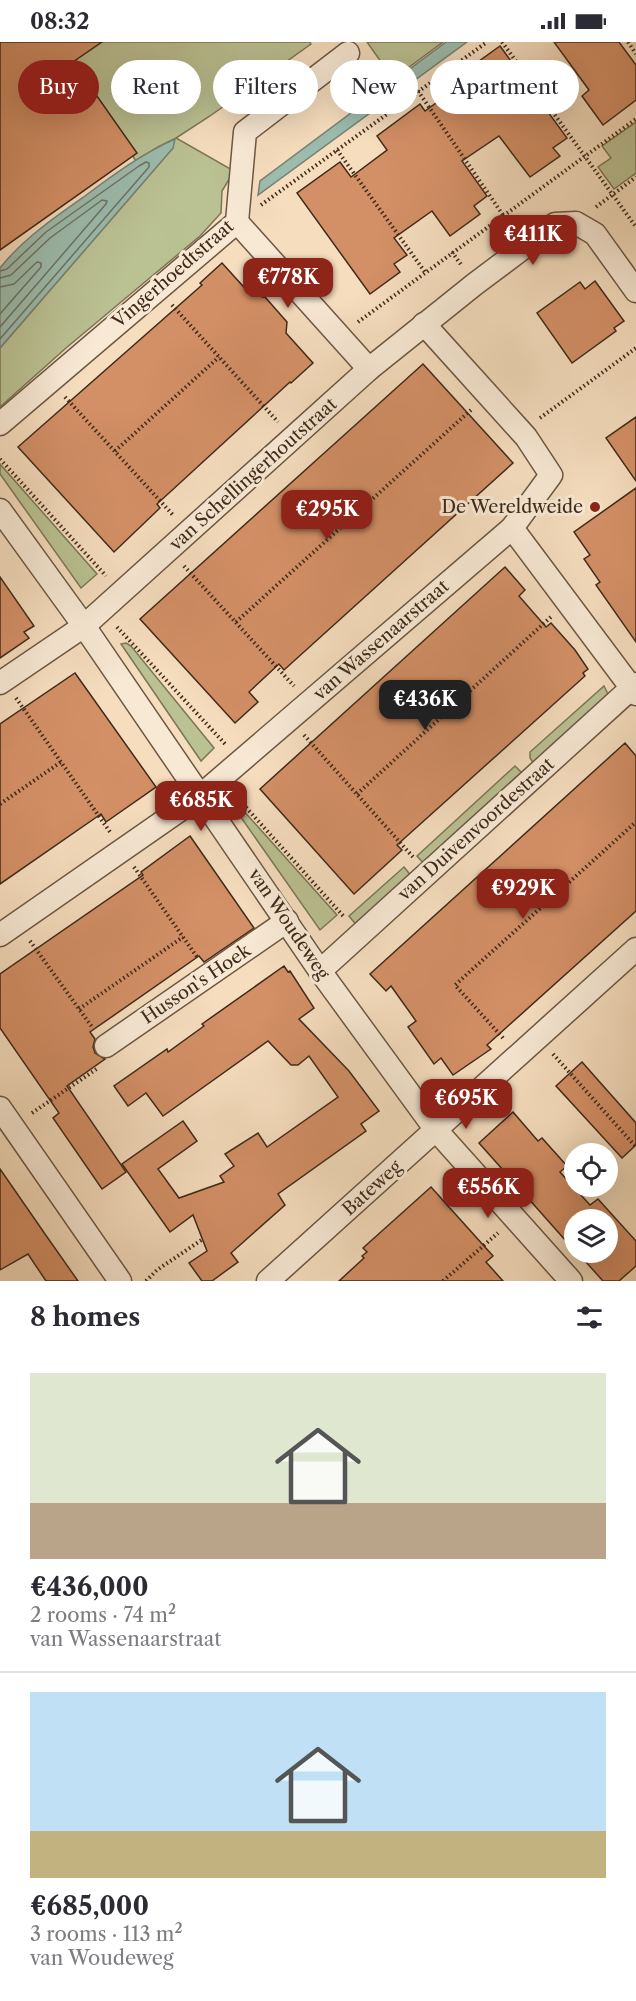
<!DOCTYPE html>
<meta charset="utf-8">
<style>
:root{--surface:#fff;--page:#f2f2f3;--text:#2b2b33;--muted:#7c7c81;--line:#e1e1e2;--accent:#8f2418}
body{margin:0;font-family:"Libre Caslon Text",serif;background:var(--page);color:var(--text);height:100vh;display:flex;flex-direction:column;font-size:22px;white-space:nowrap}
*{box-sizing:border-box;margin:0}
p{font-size:20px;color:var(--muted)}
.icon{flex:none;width:33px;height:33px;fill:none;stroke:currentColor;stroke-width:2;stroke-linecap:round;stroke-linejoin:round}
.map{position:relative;height:1239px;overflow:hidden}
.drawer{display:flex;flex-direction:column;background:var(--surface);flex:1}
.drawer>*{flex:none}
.hud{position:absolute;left:18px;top:18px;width:600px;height:54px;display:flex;gap:12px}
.tools{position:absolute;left:564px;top:1101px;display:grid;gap:12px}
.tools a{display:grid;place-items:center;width:54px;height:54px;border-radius:50%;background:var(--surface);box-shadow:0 6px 24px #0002;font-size:30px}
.price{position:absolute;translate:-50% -51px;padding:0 14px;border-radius:12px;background:var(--accent);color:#fff;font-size:20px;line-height:39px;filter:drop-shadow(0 2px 3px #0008)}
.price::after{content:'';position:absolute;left:50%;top:36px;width:18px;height:14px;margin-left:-9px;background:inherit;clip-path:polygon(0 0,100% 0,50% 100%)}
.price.selected{background:#222;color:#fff}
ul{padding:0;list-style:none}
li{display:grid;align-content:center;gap:12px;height:318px;padding:0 30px}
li+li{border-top:2px solid var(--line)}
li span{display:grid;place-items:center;height:186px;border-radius:0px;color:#555}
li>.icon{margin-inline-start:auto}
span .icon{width:108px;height:108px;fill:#fffc;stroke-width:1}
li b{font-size:26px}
h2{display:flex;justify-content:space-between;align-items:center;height:72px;padding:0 30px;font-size:26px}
.pill{padding:0 21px;border-radius:27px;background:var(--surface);box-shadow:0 6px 24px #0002;font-size:21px;line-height:54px}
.pill.selected{background:var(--accent);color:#fff}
.status{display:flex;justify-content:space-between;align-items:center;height:42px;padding:0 30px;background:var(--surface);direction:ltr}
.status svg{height:16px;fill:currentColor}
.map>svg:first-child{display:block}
.green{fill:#bac193;stroke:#7c7656;stroke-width:1.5}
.water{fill:#9cbcae;stroke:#778273;stroke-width:1.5}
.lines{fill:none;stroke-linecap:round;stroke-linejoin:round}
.shore{stroke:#6e7364;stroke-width:1.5}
.building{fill:#d38f66;stroke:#3f2a1a;stroke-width:1.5}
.minor-casing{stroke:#6c5743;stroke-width:25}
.path{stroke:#3f2a1a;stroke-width:4;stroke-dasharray:1.5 3;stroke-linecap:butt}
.minor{stroke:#f8e9d5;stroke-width:22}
.poi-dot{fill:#8f2418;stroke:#f8e9d5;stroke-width:2}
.labels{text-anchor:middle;stroke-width:6;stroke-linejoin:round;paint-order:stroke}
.street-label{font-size:18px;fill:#3f2a1a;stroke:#f8e9d5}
.poi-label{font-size:18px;fill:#3f2a1a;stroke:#f8e9d5;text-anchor:end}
</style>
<div class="status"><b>08:32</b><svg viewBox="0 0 49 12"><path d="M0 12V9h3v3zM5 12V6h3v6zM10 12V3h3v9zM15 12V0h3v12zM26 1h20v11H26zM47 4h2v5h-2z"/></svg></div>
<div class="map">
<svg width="636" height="1239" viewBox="0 0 636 1239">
<rect width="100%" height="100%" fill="#f5ddbe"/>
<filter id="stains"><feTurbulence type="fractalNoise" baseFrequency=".00333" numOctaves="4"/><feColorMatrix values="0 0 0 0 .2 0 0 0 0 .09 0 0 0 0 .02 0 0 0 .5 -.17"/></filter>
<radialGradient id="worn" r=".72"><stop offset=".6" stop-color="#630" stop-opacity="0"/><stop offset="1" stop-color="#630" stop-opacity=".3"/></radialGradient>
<!-- green -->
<g class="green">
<polygon points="93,0 310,0 311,2 210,74 176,96 234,129 222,149 221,171 200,194 66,306 0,365 0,306 173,106 174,97 158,105 136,119 66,18"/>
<polygon points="367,0 443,0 393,37"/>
<polygon points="636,80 636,131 614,147 598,125 611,116 602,104"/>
<polygon points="0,422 97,532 81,546 0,432"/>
<polygon points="126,601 131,604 214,706 201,719 121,602"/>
<polygon points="604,644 608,652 607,657 536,725 530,716 530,710"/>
<polygon points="515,724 524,733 425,823 417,814"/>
<polygon points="241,766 337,873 320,888 238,771 236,768"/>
<polygon points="404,825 412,835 358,885 349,874"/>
</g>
<!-- water -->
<g class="water">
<polygon points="446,0 467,0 258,153 260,139"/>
<path d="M175 97 173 106 0 306V226C23 197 55 175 85 154 113 133 143 111 175 97Z"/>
</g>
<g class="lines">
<!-- shore -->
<g class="shore">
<polyline points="0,229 7,227 46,190 139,124 146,120 149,121 149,125 0,297"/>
<polyline points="0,236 11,233 50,196 102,158 107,159 106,162 0,285"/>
<polyline points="0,245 14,242 37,220 41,221 41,225 0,272"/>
</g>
</g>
<!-- building -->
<g class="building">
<polygon points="0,0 102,0 73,20 137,111 0,208"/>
<polygon points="554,0 619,0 636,23 636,58 603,83 582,54 589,48"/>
<polygon points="500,4 567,96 553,106 560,114 530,135 499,94 462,119 487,154 474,164 480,172 450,194 432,169 394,196 407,213 394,222 400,230 370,252 297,151 340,120 351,135 387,108 377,94 420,62 425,69 462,42 457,35"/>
<polygon points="222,221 252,254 257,250 262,255 265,255 287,280 286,291 313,321 291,341 290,340 157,462 160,466 114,510 18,405 202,243 200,241"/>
<polygon points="595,239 624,279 614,286 616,289 572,321 537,271 580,240 585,247"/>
<polygon points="423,322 513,421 284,628 279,622 249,650 258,660 235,681 140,577"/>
<polygon points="636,375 636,439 606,396"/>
<polygon points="636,446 636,600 596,543 600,540 584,517 590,513 574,490"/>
<polygon points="505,525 525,548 519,554 546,585 551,581 575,608 588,627 583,631 585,634 397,803 402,808 354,852 260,747"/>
<polygon points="0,535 34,584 24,590 29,596 0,616"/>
<polygon points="75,631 156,745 106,780 101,772 0,842 0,682"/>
<polygon points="625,701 636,714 636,869 487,1003 491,1007 453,1033 441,1016 434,1022 408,985 416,979 391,944 386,949 370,932"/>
<polygon points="190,794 254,886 204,920 199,914 90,990 95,997 93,1005 95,1011 105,1017 67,1044 126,1130 102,1147 53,1076 59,1071 0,986 0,932 143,833 141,830"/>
<polygon points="284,924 288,930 290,929 314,966 299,977 349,1029 379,1069 361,1082 366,1089 278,1152 285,1163 231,1211 238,1220 212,1239 202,1239 189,1221 207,1209 193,1173 170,1190 122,1122 183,1079 197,1099 158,1127 179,1156 224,1140 220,1134 234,1124 225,1112 258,1091 267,1105 338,1055 309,1014 298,1023 291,1023 268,999 163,1074 146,1051 128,1064 114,1044 167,1007 168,1010 204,984 202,982"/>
<polygon points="582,1020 636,1081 636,1103 622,1116 556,1044"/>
<polygon points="513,1070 538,1099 542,1096 567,1124 560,1130 590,1163 598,1157 636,1199 636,1224 619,1239 603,1239 577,1210 608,1210 608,1178 574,1178 574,1208 479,1101"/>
<polygon points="0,1127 45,1192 78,1239 46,1239 28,1212 0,1228"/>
<polygon points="431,1145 493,1214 486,1220 503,1239 339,1239 364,1216 362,1214 367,1210 363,1206"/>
</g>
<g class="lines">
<!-- minor casing -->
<g class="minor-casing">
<g id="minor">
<polyline points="237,180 369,327"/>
<polyline points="0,382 237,180 245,90 348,11"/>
<polyline points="0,468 84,584 320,929 436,1088 571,1239"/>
<polyline points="512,486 636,652"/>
<polyline points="0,641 84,584 369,327 475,242 555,182 576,181 595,192 636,249"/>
<polyline points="0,893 200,754 512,486 551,433 526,395 424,282"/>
<polyline points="320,929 636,642"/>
<polyline points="106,1004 287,879"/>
<polyline points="0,1066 120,1239"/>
<polyline points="268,1239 636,907"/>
</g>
</g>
<!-- path -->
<g class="path">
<polyline points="502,0 636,185"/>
<polyline points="628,0 636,12"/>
<polyline points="418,49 503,173"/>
<polyline points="337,108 425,230"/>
<polyline points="261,163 487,0"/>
<polyline points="596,165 636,135"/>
<polyline points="452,210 462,224"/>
<polyline points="172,263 278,380"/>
<polyline points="358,280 636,77"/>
<polyline points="65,355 173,473"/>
<polyline points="540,376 636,306"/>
<polyline points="115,409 219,315"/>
<polyline points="0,417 106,534"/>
<polyline points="184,524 294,644"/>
<polyline points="236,580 471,368"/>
<polyline points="117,585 226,703"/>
<polyline points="16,656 110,790"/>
<polyline points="304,693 413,815"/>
<polyline points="234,752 345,876"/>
<polyline points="357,752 552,574"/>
<polyline points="0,762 61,720"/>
<polyline points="134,825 197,915"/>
<polyline points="30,899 92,985"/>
<polyline points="79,967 183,895"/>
<polyline points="503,996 455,943 636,780"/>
<polyline points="553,1012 636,1105"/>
<polyline points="32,1071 98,1026"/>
<polyline points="146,1239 157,1228 203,1197"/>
<polyline points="443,1239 498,1191"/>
</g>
<!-- minor -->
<use href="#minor" class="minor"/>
</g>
<!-- markers -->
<circle class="poi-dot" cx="595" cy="465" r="6"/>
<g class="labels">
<!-- street labels -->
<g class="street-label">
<text transform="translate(173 232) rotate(-41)" y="6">Vingerhoedtstraat</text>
<text transform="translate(253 432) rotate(-42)" y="6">van Schellingerhoutstraat</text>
<text transform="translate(381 598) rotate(-41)" y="6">van Wassenaarstraat</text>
<text transform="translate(476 787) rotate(-42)" y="6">van Duivenvoordestraat</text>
<text transform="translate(289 882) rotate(56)" y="6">van Woudeweg</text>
<text transform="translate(196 942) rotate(-34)" y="6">Husson's Hoek</text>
<text transform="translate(372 1146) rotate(-42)" y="6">Bateweg</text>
</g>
<!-- poi labels -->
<g class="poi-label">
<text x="583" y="471">De Wereldweide</text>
</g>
</g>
<rect width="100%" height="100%" filter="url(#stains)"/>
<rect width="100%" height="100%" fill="url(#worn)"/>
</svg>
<div class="tools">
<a><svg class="icon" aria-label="locate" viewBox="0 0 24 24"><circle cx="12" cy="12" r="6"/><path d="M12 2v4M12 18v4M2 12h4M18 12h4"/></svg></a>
<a><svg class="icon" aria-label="layers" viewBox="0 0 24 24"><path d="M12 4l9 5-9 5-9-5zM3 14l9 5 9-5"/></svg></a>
</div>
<b class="price" style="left:533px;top:224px">€411K</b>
<b class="price" style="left:288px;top:267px">€778K</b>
<b class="price" style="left:327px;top:499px">€295K</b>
<b class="price selected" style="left:425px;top:689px">€436K</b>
<b class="price" style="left:201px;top:790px">€685K</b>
<b class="price" style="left:523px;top:878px">€929K</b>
<b class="price" style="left:466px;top:1088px">€695K</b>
<b class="price" style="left:488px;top:1177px">€556K</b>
<div class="hud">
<a class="pill selected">Buy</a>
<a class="pill">Rent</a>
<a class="pill">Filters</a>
<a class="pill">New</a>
<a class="pill">Apartment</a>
</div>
</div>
<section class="drawer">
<h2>8 homes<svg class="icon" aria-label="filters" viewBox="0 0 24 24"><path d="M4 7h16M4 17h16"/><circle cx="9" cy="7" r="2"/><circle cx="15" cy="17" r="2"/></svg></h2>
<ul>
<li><span style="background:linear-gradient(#dfe7d0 70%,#b9a48a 0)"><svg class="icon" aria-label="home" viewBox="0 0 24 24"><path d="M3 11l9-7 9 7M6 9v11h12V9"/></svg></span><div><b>€436,000</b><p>2 rooms · 74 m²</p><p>van Wassenaarstraat</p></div></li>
<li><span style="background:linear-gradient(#bfe0f5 75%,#c2b280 0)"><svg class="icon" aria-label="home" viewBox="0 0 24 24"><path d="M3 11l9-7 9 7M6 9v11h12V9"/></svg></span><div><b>€685,000</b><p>3 rooms · 113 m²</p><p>van Woudeweg</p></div></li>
</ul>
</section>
